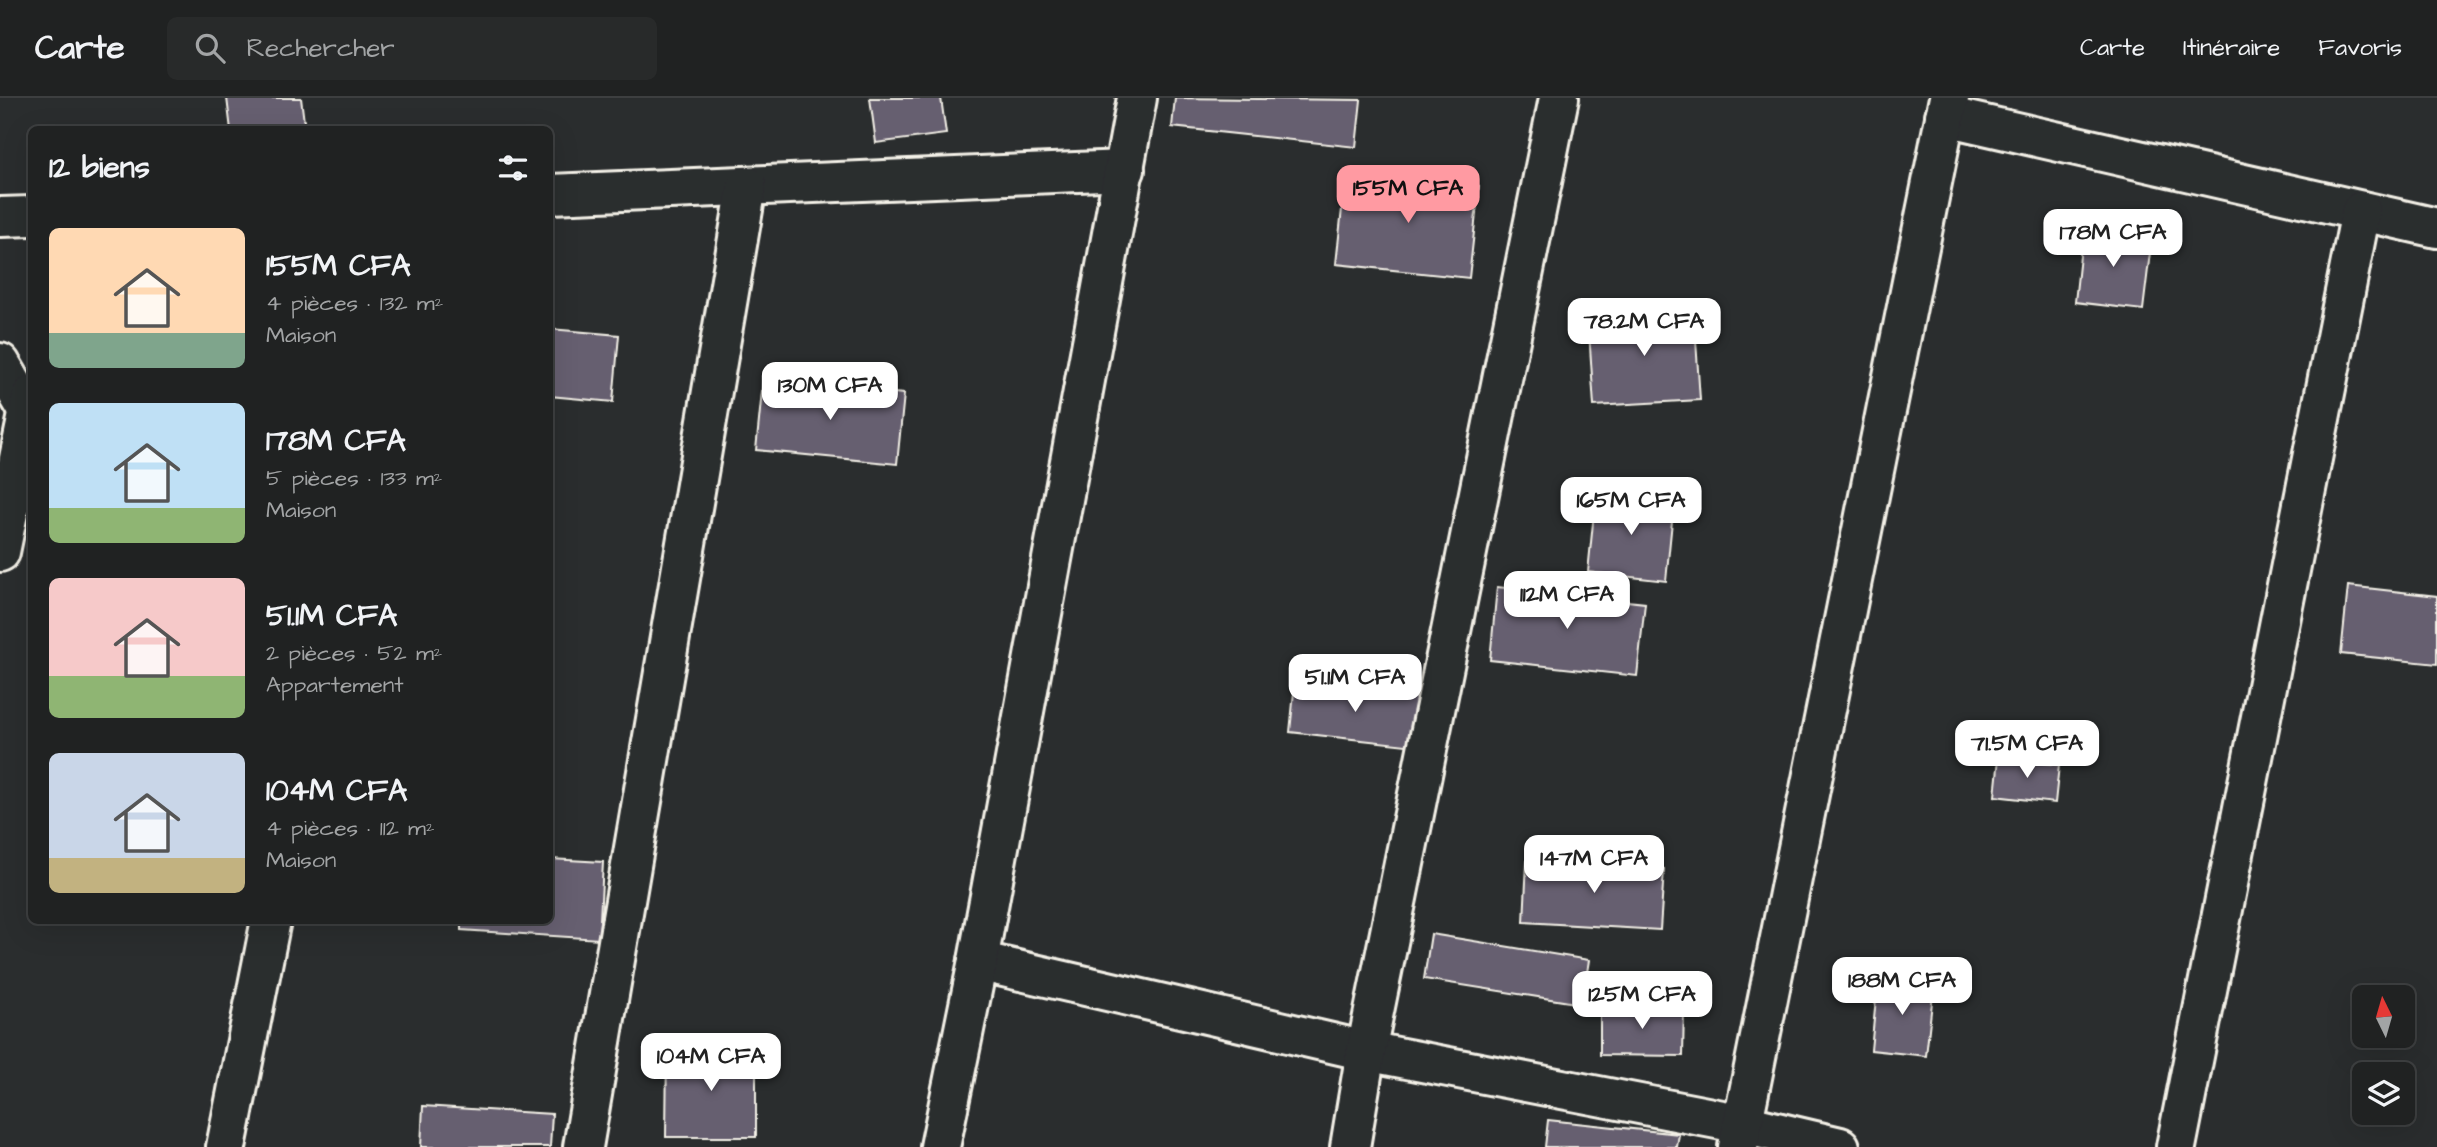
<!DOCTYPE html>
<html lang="fr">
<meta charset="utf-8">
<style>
:root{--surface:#202222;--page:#282a2a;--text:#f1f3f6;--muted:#a2a4a5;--line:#3d3f40;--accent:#ff9aa2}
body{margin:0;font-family:"Architects Daughter",sans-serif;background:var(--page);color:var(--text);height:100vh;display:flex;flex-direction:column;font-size:26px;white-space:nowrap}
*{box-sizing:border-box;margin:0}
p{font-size:23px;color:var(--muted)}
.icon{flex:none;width:38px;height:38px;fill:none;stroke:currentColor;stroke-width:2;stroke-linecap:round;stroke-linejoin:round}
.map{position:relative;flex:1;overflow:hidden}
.drawer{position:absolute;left:28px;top:28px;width:525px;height:798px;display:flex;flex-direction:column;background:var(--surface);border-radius:10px;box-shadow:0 7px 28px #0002,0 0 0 2px var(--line)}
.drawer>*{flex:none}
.needle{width:46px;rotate:355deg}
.tools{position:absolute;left:2352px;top:887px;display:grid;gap:14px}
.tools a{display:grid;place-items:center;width:63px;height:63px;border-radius:10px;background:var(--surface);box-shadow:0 7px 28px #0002,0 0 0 2px var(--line);font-size:35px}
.price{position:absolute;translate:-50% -60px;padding:0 16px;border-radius:14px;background:#fff;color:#222;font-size:23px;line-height:46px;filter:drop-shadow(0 2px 4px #0008)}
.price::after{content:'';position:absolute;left:50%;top:42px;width:21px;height:16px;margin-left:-10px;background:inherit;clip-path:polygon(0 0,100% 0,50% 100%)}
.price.current{background:var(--accent);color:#111}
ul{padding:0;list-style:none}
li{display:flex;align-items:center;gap:21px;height:175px;padding:0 21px}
li span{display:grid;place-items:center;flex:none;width:196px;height:140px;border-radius:10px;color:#555}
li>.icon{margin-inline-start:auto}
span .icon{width:84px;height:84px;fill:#fffc;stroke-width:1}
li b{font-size:30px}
h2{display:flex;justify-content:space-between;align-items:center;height:84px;padding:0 21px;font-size:30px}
header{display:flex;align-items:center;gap:42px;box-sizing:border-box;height:98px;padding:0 35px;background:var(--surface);border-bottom:2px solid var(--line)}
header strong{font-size:33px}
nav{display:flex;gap:38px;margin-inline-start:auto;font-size:24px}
.search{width:490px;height:63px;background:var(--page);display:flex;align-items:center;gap:18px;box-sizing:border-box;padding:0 24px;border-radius:10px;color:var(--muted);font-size:26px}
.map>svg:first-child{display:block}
.building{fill:#665e6f;stroke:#f4f1e8;stroke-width:2}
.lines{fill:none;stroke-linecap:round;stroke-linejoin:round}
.minor-casing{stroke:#f4f1e8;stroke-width:44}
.minor{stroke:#2a2d2e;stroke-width:38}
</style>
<header>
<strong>Carte</strong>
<div class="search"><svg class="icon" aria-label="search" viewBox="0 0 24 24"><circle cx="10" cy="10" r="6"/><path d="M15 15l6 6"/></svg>Rechercher</div>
<nav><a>Carte</a><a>Itinéraire</a><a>Favoris</a></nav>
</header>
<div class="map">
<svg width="2437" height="1049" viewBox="0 0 2437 1049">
<rect width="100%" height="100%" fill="#2a2d2e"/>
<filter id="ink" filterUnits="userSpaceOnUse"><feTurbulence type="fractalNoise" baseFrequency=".0143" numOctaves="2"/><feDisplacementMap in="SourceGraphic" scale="14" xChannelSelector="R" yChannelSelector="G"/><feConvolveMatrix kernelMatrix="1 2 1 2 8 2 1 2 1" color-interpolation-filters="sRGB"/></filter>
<g filter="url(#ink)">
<!-- building -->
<g class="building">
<polygon points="227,0 301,0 305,32 231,32"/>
<polygon points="870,0 941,0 946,36 876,45"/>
<polygon points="1175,0 1361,2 1356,49 1172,29"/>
<polygon points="1346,74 1479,88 1469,180 1336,166"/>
<polygon points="2083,130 2152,138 2143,212 2075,204"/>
<polygon points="1694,212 1700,302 1594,308 1588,219"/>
<polygon points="550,231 619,237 613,304 550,298"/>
<polygon points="763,283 904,296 897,366 756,352"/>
<polygon points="1596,395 1674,403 1666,483 1588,474"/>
<polygon points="2348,488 2437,498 2437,566 2341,556"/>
<polygon points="1497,489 1645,505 1637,578 1490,562"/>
<polygon points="1295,584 1420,598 1415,648 1290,634"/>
<polygon points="1999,660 2059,667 2055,705 1995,698"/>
<polygon points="550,761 603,764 599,841 461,832 461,822 550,822"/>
<polygon points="1527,763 1664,771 1660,832 1524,824"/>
<polygon points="1431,836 1589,862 1582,906 1424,881"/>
<polygon points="1878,880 1934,886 1926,958 1871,952"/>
<polygon points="1600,908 1684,909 1683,958 1600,957"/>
<polygon points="667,951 756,951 756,1039 666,1039"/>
<polygon points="423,1008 552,1016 550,1049 421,1049"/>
<polygon points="1548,1022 1679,1036 1677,1049 1545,1049"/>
</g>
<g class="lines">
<!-- minor casing -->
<g class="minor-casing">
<g id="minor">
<polyline points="1945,18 2437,130"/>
<polyline points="550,96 1125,72"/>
<polyline points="0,119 32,118"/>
<polyline points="0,265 32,319"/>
<polyline points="0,454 32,297"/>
<polyline points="978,863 1366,953 1743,1026 1840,1049"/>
<polyline points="226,1049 271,822"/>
<polyline points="583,1049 747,88"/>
<polyline points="940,1049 978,863 1137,0"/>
<polyline points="1350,1049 1366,953 1559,0"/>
<polyline points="1738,1049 1949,0"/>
<polyline points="2176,1049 2361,113"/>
</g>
</g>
<!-- minor -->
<use href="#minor" class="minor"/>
</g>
</g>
</svg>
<div class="tools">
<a><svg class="needle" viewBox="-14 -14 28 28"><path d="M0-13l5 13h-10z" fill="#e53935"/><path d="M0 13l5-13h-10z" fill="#a2a4a5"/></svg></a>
<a><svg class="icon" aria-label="layers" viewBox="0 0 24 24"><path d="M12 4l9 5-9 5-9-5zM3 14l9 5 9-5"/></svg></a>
</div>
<b class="price current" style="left:1408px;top:127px">155M CFA</b>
<b class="price" style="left:2113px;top:171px">178M CFA</b>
<b class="price" style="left:1644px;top:260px">78.2M CFA</b>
<b class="price" style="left:830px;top:324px">130M CFA</b>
<b class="price" style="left:1631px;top:439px">165M CFA</b>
<b class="price" style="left:1567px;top:533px">112M CFA</b>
<b class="price" style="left:1355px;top:616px">51.1M CFA</b>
<b class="price" style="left:2027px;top:682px">71.5M CFA</b>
<b class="price" style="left:1594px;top:797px">147M CFA</b>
<b class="price" style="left:1902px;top:919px">188M CFA</b>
<b class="price" style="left:1642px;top:933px">125M CFA</b>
<b class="price" style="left:711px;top:995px">104M CFA</b>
<section class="drawer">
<h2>12 biens<svg class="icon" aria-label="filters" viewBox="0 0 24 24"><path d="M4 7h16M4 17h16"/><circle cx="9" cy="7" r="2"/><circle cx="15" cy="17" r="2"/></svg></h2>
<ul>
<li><span style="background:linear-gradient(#ffd9b3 75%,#7fa58c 0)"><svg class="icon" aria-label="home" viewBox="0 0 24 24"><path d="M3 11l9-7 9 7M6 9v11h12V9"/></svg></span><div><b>155M CFA</b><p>4 pièces · 132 m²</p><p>Maison</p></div></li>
<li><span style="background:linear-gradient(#bfe0f5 75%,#8fb573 0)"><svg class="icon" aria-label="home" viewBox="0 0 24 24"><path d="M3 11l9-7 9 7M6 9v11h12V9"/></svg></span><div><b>178M CFA</b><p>5 pièces · 133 m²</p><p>Maison</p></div></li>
<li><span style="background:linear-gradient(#f6c9c9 70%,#8fb573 0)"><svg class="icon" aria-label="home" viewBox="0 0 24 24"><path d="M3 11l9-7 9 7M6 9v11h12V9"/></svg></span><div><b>51.1M CFA</b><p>2 pièces · 52 m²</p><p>Appartement</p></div></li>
<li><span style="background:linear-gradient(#c9d6e8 75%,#c2b280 0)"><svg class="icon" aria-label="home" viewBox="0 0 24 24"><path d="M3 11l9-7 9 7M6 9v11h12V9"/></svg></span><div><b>104M CFA</b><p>4 pièces · 112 m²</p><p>Maison</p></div></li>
</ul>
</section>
</div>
